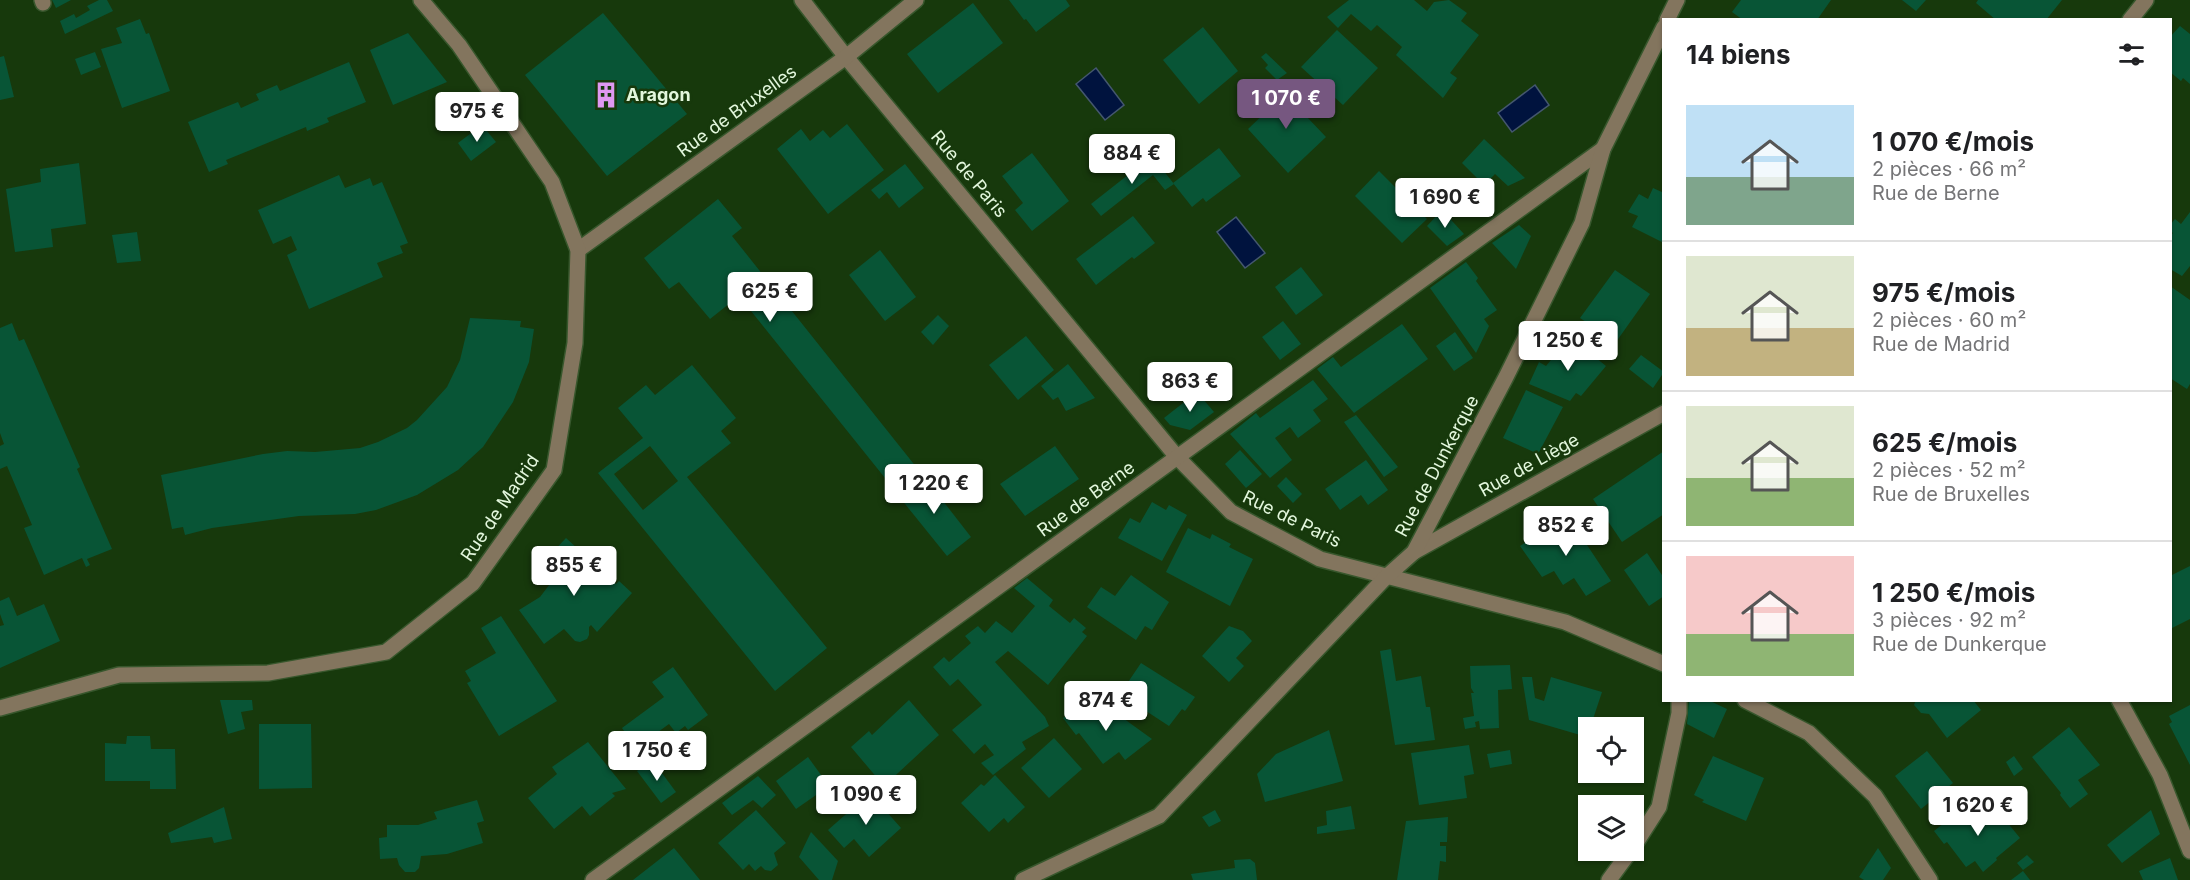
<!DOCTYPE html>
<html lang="fr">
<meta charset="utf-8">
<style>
:root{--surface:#fff;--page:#f2f2f2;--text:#202124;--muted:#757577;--line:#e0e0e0;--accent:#765780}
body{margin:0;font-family:Inter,sans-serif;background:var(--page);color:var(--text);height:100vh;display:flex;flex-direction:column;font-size:22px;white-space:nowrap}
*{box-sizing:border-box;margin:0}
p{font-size:20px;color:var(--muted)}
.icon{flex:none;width:33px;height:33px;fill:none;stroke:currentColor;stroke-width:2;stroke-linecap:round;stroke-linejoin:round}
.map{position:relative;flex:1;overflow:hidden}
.panel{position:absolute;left:1662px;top:18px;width:510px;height:684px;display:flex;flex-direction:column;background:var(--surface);border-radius:0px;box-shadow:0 2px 4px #0004}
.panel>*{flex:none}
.buttons{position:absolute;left:1578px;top:717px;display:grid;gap:12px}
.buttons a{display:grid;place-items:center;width:66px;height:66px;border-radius:0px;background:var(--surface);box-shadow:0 2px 4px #0004;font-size:30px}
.price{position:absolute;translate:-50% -51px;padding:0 14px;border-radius:6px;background:#fff;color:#222;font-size:20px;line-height:39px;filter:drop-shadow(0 2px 3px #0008)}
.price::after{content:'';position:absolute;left:50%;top:36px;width:18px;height:14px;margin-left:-9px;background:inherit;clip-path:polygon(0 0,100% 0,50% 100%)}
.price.selected{background:var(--accent);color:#fff}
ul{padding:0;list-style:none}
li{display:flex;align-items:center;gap:18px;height:150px;padding:0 24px}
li+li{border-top:2px solid var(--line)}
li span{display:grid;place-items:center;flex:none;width:168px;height:120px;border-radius:0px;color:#555}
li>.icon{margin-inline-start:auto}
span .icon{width:72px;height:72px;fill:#fffc;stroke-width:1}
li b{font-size:26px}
h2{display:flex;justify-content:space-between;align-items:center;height:72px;padding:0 24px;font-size:26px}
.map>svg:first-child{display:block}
.water{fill:#00133e;stroke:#44576e;stroke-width:1.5}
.building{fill:#085536;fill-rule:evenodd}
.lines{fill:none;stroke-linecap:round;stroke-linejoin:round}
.minor-casing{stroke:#38572d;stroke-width:18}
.minor{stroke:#83755e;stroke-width:15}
.labels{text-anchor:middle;stroke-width:5;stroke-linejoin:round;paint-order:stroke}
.poi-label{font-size:18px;font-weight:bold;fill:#e3f7dd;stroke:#17390c;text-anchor:start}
.street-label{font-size:18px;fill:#e3f7dd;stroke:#17390c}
</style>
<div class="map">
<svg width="2190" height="880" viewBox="0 0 2190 880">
<rect width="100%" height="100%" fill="#17390c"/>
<!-- water -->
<g class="water">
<polygon points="1096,68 1124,105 1105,120 1076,84"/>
<polygon points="1535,85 1549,105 1512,132 1498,113"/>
<polygon points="1236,217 1265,253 1245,268 1217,232"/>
</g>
<!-- building -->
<g class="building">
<polygon points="52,0 71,0 56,8"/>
<polygon points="99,0 107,0 113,11 65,34 60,21 74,14 76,18 90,10 87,6"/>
<polygon points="1009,0 1066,0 1070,6 1036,32 1026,19 1024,20"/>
<polygon points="1349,0 1414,0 1427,11 1434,2 1449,0 1467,13 1461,21 1479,35 1450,73 1457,78 1443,98 1396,55 1402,47 1377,25 1371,31 1351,14 1338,28 1327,17"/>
<polygon points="1741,0 1831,0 1817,20 1743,20 1732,12"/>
<polygon points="1902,0 1926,0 1916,11"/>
<polygon points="1978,0 2062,0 2046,20 1996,20 1976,3"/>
<polygon points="973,3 1003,43 938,93 907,54"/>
<polygon points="603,13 687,114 607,176 525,75"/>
<polygon points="140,19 146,34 149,33 170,91 122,108 101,49 122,43 116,28"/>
<polygon points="2180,26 2190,34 2190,84 2183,78 2181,81 2170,72 2170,37"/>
<polygon points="1203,27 1238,71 1199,104 1163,60"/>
<polygon points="1337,30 1378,68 1343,105 1301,67"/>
<polygon points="408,33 447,82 393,105 370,50"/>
<polygon points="95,52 101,67 81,75 75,59"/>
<polygon points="1266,53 1287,73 1277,80 1265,68 1268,65 1261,57"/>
<polygon points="4,56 14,97 0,100 0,57"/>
<polygon points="349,62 366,102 327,118 329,122 307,131 306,127 226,160 228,164 209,172 188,122 238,102 241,108 259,100 256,94 277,85 280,91"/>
<polygon points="1288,83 1294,89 1287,96 1326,137 1288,173 1248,129 1270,108 1263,100 1278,85 1282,89"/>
<polygon points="847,124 884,170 828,214 777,149 801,129 810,141 823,130 830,138"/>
<polygon points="482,125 496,142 471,161 458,143"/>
<polygon points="1484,139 1525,178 1508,186 1495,174 1484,185 1462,163"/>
<polygon points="1219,148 1241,176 1206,202 1203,198 1192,207 1173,183"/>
<polygon points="1032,153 1069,201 1032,231 1015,210 1023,203 1002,176"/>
<polygon points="1152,156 1174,184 1165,190 1153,175 1101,216 1091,204"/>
<polygon points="79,163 86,224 51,229 53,247 15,252 6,189 41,182 40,169"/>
<polygon points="905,164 924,188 899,208 887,192 879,199 871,190"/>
<polygon points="1379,171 1427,219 1402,243 1355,196"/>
<polygon points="339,175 345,188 370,178 373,186 382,182 408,243 400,246 403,253 377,263 383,277 309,309 287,255 297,250 291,236 273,244 258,210"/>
<polygon points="1653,188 1664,193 1664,243 1632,227 1638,216 1628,212 1639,194 1648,199"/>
<polygon points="718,199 742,228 732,236 917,468 893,488 739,296 710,319 679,282 669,289 644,258"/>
<polygon points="1442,210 1464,234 1447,246 1427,226"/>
<polygon points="2190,212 2190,266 2182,276 2170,269 2170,236 2173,233 2170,231 2170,225 2175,219 2181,224"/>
<polygon points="1133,216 1155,243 1134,259 1132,257 1096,285 1076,259"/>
<polygon points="1519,225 1531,236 1516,269 1492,243"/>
<polygon points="137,232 141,261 117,263 112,235"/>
<polygon points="880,250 916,297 885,321 849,275"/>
<polygon points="1466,262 1478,278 1476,281 1497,310 1484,319 1489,326 1476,353 1430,288"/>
<polygon points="1301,267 1323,295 1296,315 1275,287"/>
<polygon points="1615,270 1650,294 1616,342 1580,318"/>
<polygon points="2170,286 2190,300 2190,384 2187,389 2170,378"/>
<polygon points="938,315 949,326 933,345 921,332"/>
<polygon points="470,318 521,321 520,327 534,329 529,362 513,402 483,447 458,470 417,495 376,510 355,514 299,516 212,528 185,535 183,527 172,529 161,475 263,454 287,451 315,452 360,448 378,442 407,428 417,420 447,387 460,360"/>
<polygon points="1283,321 1301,344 1280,360 1262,337"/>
<polygon points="12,323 19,341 24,339 80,467 77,469 112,549 87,559 90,565 86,567 82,558 44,575 24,528 32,525 7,466 0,469 0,446 4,444 0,433 0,328"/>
<polygon points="1402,324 1428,359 1354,413 1317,369 1333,357 1341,367"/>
<polygon points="1455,332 1473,358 1454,371 1436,346"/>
<polygon points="1026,336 1054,370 1018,400 989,365"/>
<polygon points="1570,337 1606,366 1581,396 1576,393 1570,401 1529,384 1539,362 1546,366"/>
<polygon points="1641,355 1664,372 1653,388 1629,369"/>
<polygon points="1068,364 1095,398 1066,411 1058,397 1053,400 1041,386"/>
<path d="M692 365 736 418 721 431 731 443 687 477 827 648 775 691 598 473 643 438 618 408 646 385 655 395ZM650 446 678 481 643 510 614 474Z"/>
<polygon points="1313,380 1328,399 1313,410 1321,421 1298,438 1290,427 1275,438 1292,460 1270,478 1230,434 1256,413 1260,418"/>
<polygon points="1526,390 1563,407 1538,454 1503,438"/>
<polygon points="1197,392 1214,412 1190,430 1170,425 1164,418"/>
<polygon points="1356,415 1398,467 1384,477 1344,422"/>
<polygon points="1055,446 1079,479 1025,516 1000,484"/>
<polygon points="1240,450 1262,474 1246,488 1225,464"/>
<polygon points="1664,451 1664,514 1622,542 1593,499"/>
<polygon points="1366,460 1388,490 1368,505 1361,495 1340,510 1325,489"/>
<polygon points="922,474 971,537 947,556 897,494"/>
<polygon points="1286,477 1302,494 1293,503 1277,486"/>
<polygon points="1152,502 1166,510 1169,505 1187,515 1162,561 1118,538 1130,518 1140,523"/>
<polygon points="1567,515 1611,581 1586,596 1574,578 1563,585 1554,571 1542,577 1520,546"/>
<polygon points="1188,528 1210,539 1212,534 1231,544 1229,547 1253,559 1230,606 1166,572"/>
<polygon points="566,538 616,584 619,581 632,593 597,632 591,625 589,627 589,635 587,639 580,642 575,641 564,629 544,644 519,610 540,597 553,580 547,574 554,566 551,562 550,555"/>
<polygon points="1647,553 1664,578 1664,596 1649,606 1624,570"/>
<polygon points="2190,566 2190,619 2170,629 2170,576"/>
<polygon points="1131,575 1169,602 1152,630 1145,626 1136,640 1087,607 1101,587 1115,596"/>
<polygon points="1027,578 1053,600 1049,606 1070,623 1074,618 1086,628 1082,632 1087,636 1048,685 1008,651 995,662 1045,717 1049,726 1022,742 1026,749 993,775 981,763 994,755 985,744 974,754 952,730 982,705 958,679 950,686 933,667 944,657 949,662 971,643 965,636 978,626 985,633 996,621 1012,633 1035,606 1014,588"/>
<polygon points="9,597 17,616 44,604 60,641 0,668 0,626 4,625 0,614 0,601"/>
<polygon points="501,616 557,701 499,736 467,683 471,681 465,671 496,653 481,628"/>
<polygon points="1229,626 1243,631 1252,641 1236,658 1244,666 1229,682 1202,656"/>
<polygon points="1391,649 1396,681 1421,676 1426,707 1430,707 1435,740 1395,745 1380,651"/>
<polygon points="1141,663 1195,697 1185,711 1182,709 1169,726 1120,694"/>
<polygon points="1510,665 1512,689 1498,690 1499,728 1480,729 1479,721 1475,722 1476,727 1465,729 1463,718 1474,716 1471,693 1474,693 1471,688 1470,666"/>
<polygon points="673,667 708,715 688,730 685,726 676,733 669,724 636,748 622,728 664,697 652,682"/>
<polygon points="1522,677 1532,677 1535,698 1544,701 1551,677 1602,692 1587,737 1529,720"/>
<polygon points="220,700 252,700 253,710 241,712 245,729 228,734"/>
<polygon points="909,700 939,735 884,786 851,747 869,731 872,735"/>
<polygon points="1091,700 1101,714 1109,708 1152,739 1125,760 1119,752 1103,764 1079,733 1076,735 1063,718"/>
<polygon points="1689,700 1708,700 1727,709 1714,738 1687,724"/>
<polygon points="1916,700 1973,700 1981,710 1947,738 1929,714 1921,713 1914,705"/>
<polygon points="2190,705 2190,765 2169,724 2172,722 2169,716"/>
<polygon points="259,724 311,724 312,788 259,789"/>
<polygon points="2069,727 2100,765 2078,780 2088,794 2070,808 2060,795 2061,793 2032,757"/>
<polygon points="1329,730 1343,781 1265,802 1257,774 1276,754"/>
<polygon points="127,736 150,736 151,749 175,749 176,789 150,789 150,781 105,781 105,743 126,744"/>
<polygon points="1054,738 1082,769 1049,798 1021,768"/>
<polygon points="588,742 626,789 612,793 615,796 590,816 582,806 554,829 528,798 557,774 552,767"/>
<polygon points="1469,745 1474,774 1464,776 1467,798 1419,805 1411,753"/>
<polygon points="1510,750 1512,764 1490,768 1487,754"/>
<polygon points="1927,751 1953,783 1921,809 1895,776"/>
<polygon points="1713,756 1764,778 1746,821 1702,802 1704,800 1694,795"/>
<polygon points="2014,756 2023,769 2014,776 2006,762"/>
<polygon points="808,757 829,786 796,809 776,781"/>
<polygon points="653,761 676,792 661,803 637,771"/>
<polygon points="995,775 1025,807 1008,823 1004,818 989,832 961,803 981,784 984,786"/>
<polygon points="758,776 776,795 762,808 753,800 732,815 722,803"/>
<polygon points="870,793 901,828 869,857 854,839 844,848 828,830"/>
<polygon points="477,800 484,821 477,823 483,843 447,854 421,856 419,868 415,872 405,872 399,865 397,858 380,859 379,838 387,837 387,825 418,825 437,819 434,812"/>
<polygon points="1988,802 2000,818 2002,816 2020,838 1996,858 1997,860 1983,872 1975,861 1966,867 1947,842 1944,844 1934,831 1958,812 1965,820"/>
<polygon points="1351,806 1355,829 1317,834 1317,827 1327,825 1326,811"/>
<polygon points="224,807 232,839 214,843 212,837 171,843 168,833"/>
<polygon points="756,810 786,843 774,853 778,865 771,871 765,870 761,866 755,871 749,864 743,870 718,843"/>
<polygon points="1215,810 1221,821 1209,827 1202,817"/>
<polygon points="2151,810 2160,834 2122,863 2107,845"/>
<polygon points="1448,817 1447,842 1440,842 1440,846 1446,846 1446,862 1440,861 1438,880 1397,880 1406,821"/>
<polygon points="811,832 838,861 832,880 819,880 799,857"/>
<polygon points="674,848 700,880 633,880"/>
<polygon points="1878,848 1891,868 1883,880 1864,880 1859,877"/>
<polygon points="2027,855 2034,862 2023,870 2017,863"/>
<polygon points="2170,858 2178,880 2143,880 2139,871"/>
<polygon points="1250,859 1255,863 1257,880 1193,880 1191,874 1235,868 1234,860"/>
<polygon points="2023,871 2030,880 2011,880"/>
</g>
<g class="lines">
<!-- minor casing -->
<g class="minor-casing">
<g id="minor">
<polyline points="42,0 43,3"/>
<polyline points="802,0 846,57 1177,457 1231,512 1320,559 1565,622 1664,664"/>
<polyline points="1667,20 1677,0"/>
<polyline points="2130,20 2146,0"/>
<polyline points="578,250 846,57 916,0"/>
<polyline points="1414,552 1664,413"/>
<polyline points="1745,700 1809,733 1875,796 1930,880"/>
<polyline points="2119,700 2160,775 2190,851"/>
<polyline points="0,708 119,675 268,673 386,652 473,583 554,470 575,343 578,250 552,182 459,45 421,0"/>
<polyline points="1634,846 1659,807 1679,713 1679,700"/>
<polyline points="593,880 1603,149"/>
<polyline points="1023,880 1159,816 1386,577 1414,552 1506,377 1582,223 1603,149 1664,27"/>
<polyline points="1609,880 1631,850"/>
</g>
</g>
<!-- minor -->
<use href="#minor" class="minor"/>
</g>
<!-- icons -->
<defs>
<g id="building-bare" transform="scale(2.07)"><path d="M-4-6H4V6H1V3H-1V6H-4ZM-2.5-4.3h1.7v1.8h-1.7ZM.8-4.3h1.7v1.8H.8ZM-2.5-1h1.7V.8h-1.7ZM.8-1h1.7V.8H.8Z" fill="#df98f1" stroke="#17390c" stroke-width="2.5" paint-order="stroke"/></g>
</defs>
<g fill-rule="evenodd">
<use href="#building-bare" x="606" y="95"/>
</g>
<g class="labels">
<!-- poi labels -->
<g class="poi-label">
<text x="626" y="101">Aragon</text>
</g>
<!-- street labels -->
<g class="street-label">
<text transform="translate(737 111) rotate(-36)" y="6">Rue de Bruxelles</text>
<text transform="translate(969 174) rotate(50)" y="6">Rue de Paris</text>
<text transform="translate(1529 465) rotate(-29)" y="6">Rue de Liège</text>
<text transform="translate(1437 466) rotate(-62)" y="6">Rue de Dunkerque</text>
<text transform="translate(1086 499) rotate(-36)" y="6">Rue de Berne</text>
<text transform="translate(500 508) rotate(-56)" y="6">Rue de Madrid</text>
<text transform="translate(1292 519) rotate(26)" y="6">Rue de Paris</text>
</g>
</g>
</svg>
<div class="buttons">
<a><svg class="icon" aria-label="locate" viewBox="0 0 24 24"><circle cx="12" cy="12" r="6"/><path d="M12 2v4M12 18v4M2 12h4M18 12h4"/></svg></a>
<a><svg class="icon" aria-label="layers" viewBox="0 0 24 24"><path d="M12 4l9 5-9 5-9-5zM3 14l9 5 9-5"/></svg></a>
</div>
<b class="price selected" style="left:1286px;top:130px">1 070 €</b>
<b class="price" style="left:477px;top:143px">975 €</b>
<b class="price" style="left:1132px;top:185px">884 €</b>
<b class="price" style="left:1445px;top:229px">1 690 €</b>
<b class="price" style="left:770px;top:323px">625 €</b>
<b class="price" style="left:1568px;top:372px">1 250 €</b>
<b class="price" style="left:1190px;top:413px">863 €</b>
<b class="price" style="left:934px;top:515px">1 220 €</b>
<b class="price" style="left:1566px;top:557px">852 €</b>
<b class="price" style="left:574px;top:597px">855 €</b>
<b class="price" style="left:1106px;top:732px">874 €</b>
<b class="price" style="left:657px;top:782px">1 750 €</b>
<b class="price" style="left:866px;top:826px">1 090 €</b>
<b class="price" style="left:1978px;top:837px">1 620 €</b>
<section class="panel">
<h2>14 biens<svg class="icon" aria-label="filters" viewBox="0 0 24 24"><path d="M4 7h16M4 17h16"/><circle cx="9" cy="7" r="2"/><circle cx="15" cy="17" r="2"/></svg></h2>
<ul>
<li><span style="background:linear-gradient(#bfe0f5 60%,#7fa58c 0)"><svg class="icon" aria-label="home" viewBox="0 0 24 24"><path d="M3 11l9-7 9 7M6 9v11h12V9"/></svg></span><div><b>1 070 €/mois</b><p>2 pièces · 66 m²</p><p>Rue de Berne</p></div></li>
<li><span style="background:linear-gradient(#dfe7d0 60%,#c2b280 0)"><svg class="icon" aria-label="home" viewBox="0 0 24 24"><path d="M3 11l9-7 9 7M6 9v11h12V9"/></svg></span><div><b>975 €/mois</b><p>2 pièces · 60 m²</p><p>Rue de Madrid</p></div></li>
<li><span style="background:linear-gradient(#dfe7d0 60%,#8fb573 0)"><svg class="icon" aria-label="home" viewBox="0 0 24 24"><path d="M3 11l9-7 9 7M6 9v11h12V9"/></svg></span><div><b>625 €/mois</b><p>2 pièces · 52 m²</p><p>Rue de Bruxelles</p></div></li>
<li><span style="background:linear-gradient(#f6c9c9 65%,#8fb573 0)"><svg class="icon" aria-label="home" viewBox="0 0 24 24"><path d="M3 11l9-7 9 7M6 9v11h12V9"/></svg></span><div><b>1 250 €/mois</b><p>3 pièces · 92 m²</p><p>Rue de Dunkerque</p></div></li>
</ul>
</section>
</div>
